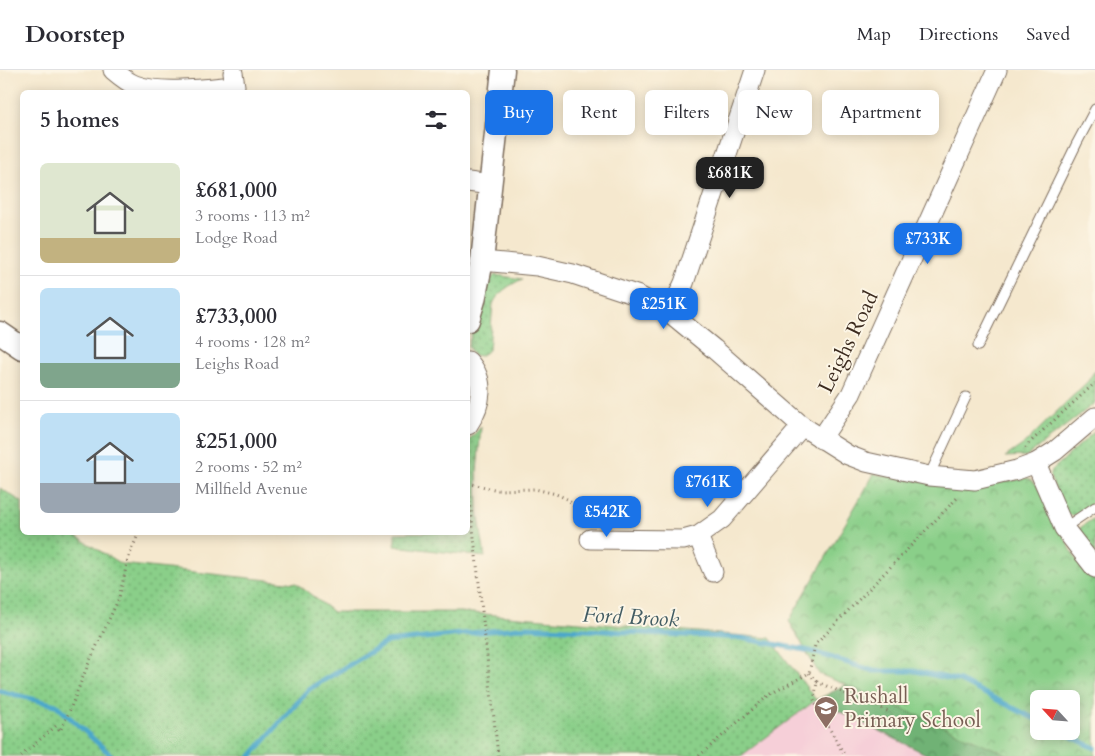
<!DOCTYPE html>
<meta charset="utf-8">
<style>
:root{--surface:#fff;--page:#f2f2f3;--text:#2b2b33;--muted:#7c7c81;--line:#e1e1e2;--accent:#1a73e8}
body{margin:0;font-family:Cardo,serif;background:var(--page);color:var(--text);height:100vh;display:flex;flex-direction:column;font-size:19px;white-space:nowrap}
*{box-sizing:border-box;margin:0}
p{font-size:16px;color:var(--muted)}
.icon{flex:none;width:28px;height:28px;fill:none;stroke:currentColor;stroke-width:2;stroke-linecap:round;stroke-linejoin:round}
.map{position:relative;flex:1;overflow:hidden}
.details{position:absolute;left:20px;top:20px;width:450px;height:445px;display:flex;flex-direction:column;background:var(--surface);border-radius:8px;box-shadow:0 2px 12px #0003}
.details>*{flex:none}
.hud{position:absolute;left:485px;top:20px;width:475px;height:45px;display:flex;gap:10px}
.needle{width:32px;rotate:296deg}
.buttons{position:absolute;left:1030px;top:620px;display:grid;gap:10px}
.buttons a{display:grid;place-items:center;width:50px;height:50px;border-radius:8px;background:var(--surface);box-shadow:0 2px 12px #0003;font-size:25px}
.price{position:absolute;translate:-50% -42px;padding:0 11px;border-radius:10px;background:var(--accent);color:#fff;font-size:16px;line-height:32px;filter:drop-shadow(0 1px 2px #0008)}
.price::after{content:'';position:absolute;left:50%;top:30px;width:15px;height:11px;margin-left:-8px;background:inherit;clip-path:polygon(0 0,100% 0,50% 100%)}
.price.selected{background:#222;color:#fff}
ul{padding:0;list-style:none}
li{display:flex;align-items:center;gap:15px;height:125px;padding:0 20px}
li+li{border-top:1px solid var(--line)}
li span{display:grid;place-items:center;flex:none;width:140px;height:100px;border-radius:8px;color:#555}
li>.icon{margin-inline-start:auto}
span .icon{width:60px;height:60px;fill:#fffc;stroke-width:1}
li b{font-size:21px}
h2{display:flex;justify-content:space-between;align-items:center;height:60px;padding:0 20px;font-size:21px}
.pill{padding:0 18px;border-radius:8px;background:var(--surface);box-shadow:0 2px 12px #0003;font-size:18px;line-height:45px}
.pill.selected{background:var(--accent);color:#fff}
header{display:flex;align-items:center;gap:30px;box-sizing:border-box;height:70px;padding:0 25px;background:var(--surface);border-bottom:1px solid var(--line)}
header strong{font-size:24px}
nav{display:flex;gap:28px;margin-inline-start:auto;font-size:18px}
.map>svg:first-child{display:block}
.built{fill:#f6cfd8}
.grass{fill:url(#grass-dots);stroke:#627c54}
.forest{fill:url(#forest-crowns);stroke:#556e4a}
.park{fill:url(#park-crowns);stroke:#627c54;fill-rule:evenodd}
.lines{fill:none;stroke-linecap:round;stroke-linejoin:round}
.stream{stroke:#4ca7ca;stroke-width:5}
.service-casing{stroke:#7c6c5c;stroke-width:11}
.minor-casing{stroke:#7c6c5c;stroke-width:21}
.tertiary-casing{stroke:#7c6c5c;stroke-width:25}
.path{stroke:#7c6c5c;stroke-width:3;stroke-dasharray:1 4;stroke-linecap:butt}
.service{stroke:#fff;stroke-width:9}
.minor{stroke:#fff;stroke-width:19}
.tertiary{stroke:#fff;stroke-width:22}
.labels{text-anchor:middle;stroke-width:4;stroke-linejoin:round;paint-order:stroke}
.street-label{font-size:21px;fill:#3b2a1e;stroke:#fcf5e5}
.education-label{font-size:21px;fill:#785e54;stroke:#fcf5e5;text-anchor:start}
.water-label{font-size:22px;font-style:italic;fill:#425c63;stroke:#fcf5e5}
</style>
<header>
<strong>Doorstep</strong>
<nav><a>Map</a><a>Directions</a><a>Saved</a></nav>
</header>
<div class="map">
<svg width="1095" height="686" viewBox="0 0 1095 686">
<defs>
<pattern id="grass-dots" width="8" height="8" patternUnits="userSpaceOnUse" patternTransform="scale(1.25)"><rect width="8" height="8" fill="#8acf89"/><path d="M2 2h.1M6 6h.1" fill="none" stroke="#72a86f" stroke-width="1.8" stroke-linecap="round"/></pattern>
<pattern id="forest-crowns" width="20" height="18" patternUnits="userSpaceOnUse" patternTransform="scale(1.25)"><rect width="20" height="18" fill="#6fb275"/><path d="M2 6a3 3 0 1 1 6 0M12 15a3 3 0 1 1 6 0" fill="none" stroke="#5c915f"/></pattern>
<pattern id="park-crowns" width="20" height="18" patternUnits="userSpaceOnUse" patternTransform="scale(1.25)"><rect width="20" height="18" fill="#8acf89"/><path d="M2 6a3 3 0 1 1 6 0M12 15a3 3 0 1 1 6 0" fill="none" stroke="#72a86f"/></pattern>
</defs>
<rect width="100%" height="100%" fill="#fcf5e5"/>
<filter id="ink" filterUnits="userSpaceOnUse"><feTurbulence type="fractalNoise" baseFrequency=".02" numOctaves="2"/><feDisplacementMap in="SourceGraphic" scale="10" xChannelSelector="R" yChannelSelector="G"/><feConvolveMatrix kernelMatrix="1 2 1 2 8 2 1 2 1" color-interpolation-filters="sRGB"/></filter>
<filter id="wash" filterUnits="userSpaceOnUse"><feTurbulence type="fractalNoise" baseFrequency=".0096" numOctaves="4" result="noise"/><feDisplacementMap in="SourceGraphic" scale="20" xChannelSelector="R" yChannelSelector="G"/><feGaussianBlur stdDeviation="1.12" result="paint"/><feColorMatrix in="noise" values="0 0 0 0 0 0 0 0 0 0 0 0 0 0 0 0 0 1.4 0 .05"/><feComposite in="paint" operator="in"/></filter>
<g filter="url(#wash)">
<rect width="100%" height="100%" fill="#f5e8ce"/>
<!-- built -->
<polygon class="built" points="816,630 930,686 741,686"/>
<!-- grass -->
<g class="grass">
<path d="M495 205 522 209C509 216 499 221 493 234L489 280 480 286 473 285 468 276 488 212Z"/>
<polygon points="1095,300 1095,333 1027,386 1005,387 1024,374 1088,311"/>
<polygon points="481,357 477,401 478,442 485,487 395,476 395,463 468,462 468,371"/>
<polygon points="1095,361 1095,430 1089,436 1073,446 1066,444 1050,407 1051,401"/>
<polygon points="0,418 22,432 22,462 71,463 121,494 296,513 333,542 460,542 770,568 816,630 741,686 0,686"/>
<polygon points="1095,447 1095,484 1079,470 1080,458"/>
</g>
<!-- forest -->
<polygon class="forest" points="874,601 1039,661 1095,686 930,686 816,630"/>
<!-- park -->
<path class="park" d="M874 404 968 418 1028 408 1036 414 1077 491 1095 510V686H1011L861 621 819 604 789 551ZM1039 629H1071V661H1039Z"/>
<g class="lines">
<!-- stream -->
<g class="stream">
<polyline points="0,621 56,635 112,686"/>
<polyline points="1060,661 1095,678"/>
<polyline points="251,686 309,619 387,572 527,557 742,568 810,581 874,601 916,601 960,611 1039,651"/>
</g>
</g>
</g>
<g filter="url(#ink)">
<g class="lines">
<!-- service casing -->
<g class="service-casing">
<g id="service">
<polyline points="978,276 1077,73 1095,39"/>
<polyline points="929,406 966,327"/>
<polyline points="1064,458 1095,437"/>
</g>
</g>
<!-- minor casing -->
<g class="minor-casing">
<g id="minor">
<path d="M113 0C120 6 127 12 135 15 160 25 207 18 235 16L233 3"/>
<polyline points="468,112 491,115"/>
<polyline points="482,191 537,196 573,204 639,226 670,243 714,279 802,356 848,385 866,392 929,406 975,410 1017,400 1036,393 1055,381 1095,347"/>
<polyline points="670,243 684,213 755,0"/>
<path d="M468 291C486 310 482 334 468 355"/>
<polyline points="821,369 851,324 997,0"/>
<polyline points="1036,393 1064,458 1095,498"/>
<polyline points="698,466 713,502"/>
<polyline points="590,469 683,470 698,466 722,449 802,356"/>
</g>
</g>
<!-- tertiary casing -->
<g class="tertiary-casing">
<g id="tertiary">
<polyline points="468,250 474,230 482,191 503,0"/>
<polyline points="0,263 22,278"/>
</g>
</g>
<!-- path -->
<g class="path">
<polyline points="1026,378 1027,375 1095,313"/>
<polyline points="809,603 817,612 814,631 845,686"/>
<polyline points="817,612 888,641"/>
<polyline points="21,686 56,656 60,661 69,642 87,597 119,528 128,489 139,462"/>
<polyline points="498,686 468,413 498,420 535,419 556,424 567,429 591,452"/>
<polyline points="699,686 769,625 809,603 815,575 959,426"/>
</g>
<!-- service -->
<use href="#service" class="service"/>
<!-- minor -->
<use href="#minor" class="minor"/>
<!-- tertiary -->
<use href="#tertiary" class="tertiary"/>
</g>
</g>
<!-- icons -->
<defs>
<g id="school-pin" transform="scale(1.25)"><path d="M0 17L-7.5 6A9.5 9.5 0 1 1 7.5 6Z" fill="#8d6e63" stroke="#fcf5e5"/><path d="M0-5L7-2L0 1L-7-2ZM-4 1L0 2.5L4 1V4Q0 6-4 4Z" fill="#fff"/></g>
</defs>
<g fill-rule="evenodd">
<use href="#school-pin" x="826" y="638"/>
</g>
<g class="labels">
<!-- street labels -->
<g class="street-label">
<text transform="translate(848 272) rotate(-64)" y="7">Leighs Road</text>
</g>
<!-- education labels -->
<g class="education-label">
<text x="844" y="633">Rushall<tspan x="844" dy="24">Primary School</tspan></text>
</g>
<!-- water labels -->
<g class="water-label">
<text transform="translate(631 546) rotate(3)" y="8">Ford Brook</text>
</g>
</g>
</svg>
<div class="buttons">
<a><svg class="needle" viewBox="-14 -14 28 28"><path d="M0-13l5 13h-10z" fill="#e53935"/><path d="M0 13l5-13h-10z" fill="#7c7c81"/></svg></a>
</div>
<b class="price selected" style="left:730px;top:129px">£681K</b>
<b class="price" style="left:928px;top:195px">£733K</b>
<b class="price" style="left:664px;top:260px">£251K</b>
<b class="price" style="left:708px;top:438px">£761K</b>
<b class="price" style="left:607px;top:468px">£542K</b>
<div class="hud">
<a class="pill selected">Buy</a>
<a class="pill">Rent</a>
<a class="pill">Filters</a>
<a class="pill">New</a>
<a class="pill">Apartment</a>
</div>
<section class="details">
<h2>5 homes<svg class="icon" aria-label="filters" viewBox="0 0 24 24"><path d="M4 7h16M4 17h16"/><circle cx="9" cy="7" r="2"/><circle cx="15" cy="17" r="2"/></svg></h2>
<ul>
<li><span style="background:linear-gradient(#dfe7d0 75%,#c2b280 0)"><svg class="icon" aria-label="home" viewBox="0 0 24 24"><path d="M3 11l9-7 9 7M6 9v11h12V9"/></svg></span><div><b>£681,000</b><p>3 rooms · 113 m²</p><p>Lodge Road</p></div></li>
<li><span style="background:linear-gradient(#bfe0f5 75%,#7fa58c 0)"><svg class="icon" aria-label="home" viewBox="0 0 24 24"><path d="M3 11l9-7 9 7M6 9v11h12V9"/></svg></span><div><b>£733,000</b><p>4 rooms · 128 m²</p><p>Leighs Road</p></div></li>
<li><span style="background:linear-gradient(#bfe0f5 70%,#9aa5b1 0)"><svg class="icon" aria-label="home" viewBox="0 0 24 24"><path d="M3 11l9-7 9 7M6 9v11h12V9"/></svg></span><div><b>£251,000</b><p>2 rooms · 52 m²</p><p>Millfield Avenue</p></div></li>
</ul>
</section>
</div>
